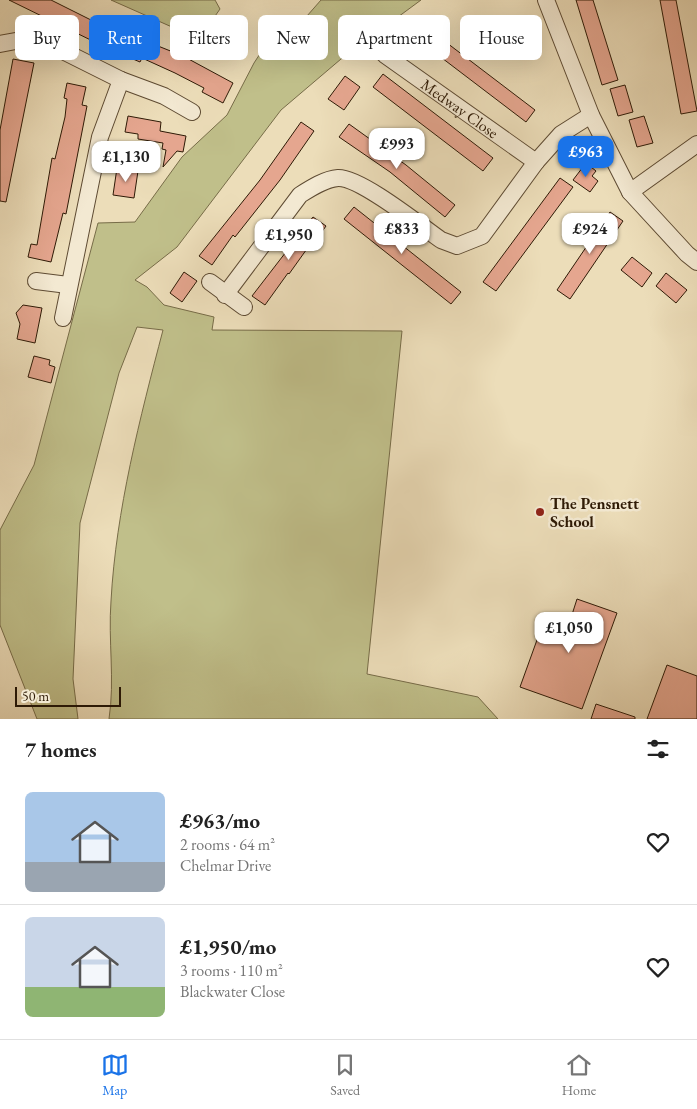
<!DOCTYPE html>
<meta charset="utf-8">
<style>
:root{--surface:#fff;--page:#f2f2f2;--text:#222;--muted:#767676;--line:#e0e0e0;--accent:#1a73e8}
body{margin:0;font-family:"EB Garamond",serif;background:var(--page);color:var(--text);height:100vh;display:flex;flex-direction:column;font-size:19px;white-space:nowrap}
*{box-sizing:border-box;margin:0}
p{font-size:16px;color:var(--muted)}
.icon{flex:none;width:28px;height:28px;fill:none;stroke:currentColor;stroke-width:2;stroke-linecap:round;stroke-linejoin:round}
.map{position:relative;height:719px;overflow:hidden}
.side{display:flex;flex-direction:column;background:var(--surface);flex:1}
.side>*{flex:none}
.banner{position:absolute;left:15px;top:15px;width:668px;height:45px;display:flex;gap:10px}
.scale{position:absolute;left:15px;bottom:12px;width:106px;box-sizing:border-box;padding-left:5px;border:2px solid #2e1a06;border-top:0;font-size:14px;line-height:18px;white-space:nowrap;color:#2e1a06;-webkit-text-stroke:4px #f3e9d2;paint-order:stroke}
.price{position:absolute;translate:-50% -42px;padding:0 11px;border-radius:10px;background:#fff;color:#222;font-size:16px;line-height:32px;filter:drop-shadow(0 1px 2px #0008)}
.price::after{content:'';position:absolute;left:50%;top:30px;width:15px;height:11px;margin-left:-8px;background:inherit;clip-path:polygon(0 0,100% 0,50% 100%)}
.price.on{background:var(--accent);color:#fff}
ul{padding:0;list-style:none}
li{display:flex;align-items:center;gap:15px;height:125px;padding:0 25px}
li+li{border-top:1px solid var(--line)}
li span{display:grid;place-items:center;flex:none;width:140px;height:100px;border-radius:8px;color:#555}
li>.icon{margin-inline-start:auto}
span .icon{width:60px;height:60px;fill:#fffc;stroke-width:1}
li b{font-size:21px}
h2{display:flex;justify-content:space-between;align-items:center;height:60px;padding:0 25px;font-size:21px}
.tag{padding:0 18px;border-radius:8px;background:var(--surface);box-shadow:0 5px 20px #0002;font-size:18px;line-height:45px}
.tag.on{background:var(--accent);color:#fff}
.dock{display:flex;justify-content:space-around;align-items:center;height:70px;border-top:1px solid var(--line);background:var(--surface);font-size:14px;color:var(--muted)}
.dock a{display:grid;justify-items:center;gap:2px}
.dock .on{color:var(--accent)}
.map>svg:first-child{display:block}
.green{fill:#c0bf8a;stroke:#776c48}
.building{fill:#e5a68f;stroke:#2e1a06}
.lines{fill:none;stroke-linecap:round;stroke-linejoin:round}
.minor-casing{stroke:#5e4b33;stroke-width:18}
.minor{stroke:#f3e9d2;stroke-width:16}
.poi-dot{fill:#8f2418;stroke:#f3e9d2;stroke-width:2}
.labels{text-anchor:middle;stroke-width:5;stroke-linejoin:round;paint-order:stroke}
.street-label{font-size:16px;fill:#2e1a06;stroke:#f3e9d2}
.poi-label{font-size:16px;font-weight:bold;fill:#2e1a06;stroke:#f3e9d2;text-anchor:start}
</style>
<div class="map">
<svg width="697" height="719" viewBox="0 0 697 719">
<rect width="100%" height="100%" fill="#ecddb9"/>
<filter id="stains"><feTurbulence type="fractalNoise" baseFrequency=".004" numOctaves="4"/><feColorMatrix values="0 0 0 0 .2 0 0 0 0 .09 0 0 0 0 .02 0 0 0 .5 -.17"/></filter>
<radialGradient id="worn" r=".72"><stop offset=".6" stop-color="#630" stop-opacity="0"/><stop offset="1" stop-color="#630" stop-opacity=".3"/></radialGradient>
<!-- green -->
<g class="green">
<polygon points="111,0 215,0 220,9 199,39"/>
<path d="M321 0H421L341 59 281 110 177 247 135 280 147 287 164 305 214 317 212 330 402 331 367 674 478 697 498 719H109C115 680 108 640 111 601 116 510 140 418 163 330L137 327 119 373 80 523 73 679 78 719H37L0 625V530L34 465 98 223 135 222 182 157 227 115 254 63 269 40 285 41Z"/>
</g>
<!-- building -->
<g class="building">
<polygon points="9,0 51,0 119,34 152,47 153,44 183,56 233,83 223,103 202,92 204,88 175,73 142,58 140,62 107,48"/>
<polygon points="576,0 593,0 618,80 602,85"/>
<polygon points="660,0 676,0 697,111 681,114"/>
<polygon points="521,20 525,45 508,47 504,23"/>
<polygon points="426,27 535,110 526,122 417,39"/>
<polygon points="13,59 34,63 6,202 0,201 0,130"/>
<polygon points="383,74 493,158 483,171 373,87"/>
<polygon points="345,76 360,87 344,110 328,99"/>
<polygon points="67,83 86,87 82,105 87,106 66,214 63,213 51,262 28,257 31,244 37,245 52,158 55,159 65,117 67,99 64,98"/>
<polygon points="625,85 633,112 618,116 610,89"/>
<polygon points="128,116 161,122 160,131 186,136 183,152 177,151 163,167 166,150 162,149 163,143 138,139 138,134 125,132"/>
<polygon points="644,116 653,143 637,147 629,120"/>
<polygon points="301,122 314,131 280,180 235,237 233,235 212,265 199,256 260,180"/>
<polygon points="349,124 406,165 455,205 445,217 390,172 339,137"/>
<polygon points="586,163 596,171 592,176 598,181 590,192 573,180"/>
<polygon points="117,168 138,171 134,198 113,195"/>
<polygon points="560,178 573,187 496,291 483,282"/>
<polygon points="354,207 461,292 451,304 344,219"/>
<polygon points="610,212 623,221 570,299 557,290"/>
<polygon points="313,217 326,226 311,247 309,246 289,274 288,273 265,305 252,296"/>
<polygon points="632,257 652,273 642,287 621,270"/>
<polygon points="184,272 197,281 182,302 170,293"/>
<polygon points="666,273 687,290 676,303 656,286"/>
<polygon points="23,305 42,308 35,343 17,339 20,324 16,313"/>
<polygon points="34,356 50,360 49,365 55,367 51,383 28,377"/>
<polygon points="577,599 617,613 582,709 520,687 546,615 569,624"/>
<polygon points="667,665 697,676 697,719 647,719"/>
<polygon points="596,704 635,717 635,719 591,719"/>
</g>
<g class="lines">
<!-- minor casing -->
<g class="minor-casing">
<g id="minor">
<polyline points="546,0 591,115 630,192 687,254 697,262"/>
<polyline points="0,44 21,40 38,42 61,50 121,80 164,96 192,112"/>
<path id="s1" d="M385 55 536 162"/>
<polyline points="630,192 697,144"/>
<polyline points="36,281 68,285"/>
<polyline points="210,282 244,307"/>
<path d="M225 295 300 195C311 188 325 179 338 178 360 177 421 226 441 240L457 246 482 236 536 162 561 134 591 115"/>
<polyline points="63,318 100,137 121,80"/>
</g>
</g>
<!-- minor -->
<use href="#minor" class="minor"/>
</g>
<!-- markers -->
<circle class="poi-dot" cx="540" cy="512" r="5"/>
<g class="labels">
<!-- street labels -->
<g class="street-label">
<text dy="6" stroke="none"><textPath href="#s1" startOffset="92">Medway Close</textPath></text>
</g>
<!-- poi labels -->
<g class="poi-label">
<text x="550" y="509">The Pensnett<tspan x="550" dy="18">School</tspan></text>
</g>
</g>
<rect width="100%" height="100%" filter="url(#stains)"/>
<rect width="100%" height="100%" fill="url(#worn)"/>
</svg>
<div class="scale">50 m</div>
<b class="price" style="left:397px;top:170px">£993</b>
<b class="price on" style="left:586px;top:178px">£963</b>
<b class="price" style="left:126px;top:183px">£1,130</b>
<b class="price" style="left:402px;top:255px">£833</b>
<b class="price" style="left:590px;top:255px">£924</b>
<b class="price" style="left:289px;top:261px">£1,950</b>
<b class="price" style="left:569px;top:654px">£1,050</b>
<div class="banner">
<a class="tag">Buy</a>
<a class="tag on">Rent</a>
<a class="tag">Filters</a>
<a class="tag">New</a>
<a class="tag">Apartment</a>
<a class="tag">House</a>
</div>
</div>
<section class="side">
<h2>7 homes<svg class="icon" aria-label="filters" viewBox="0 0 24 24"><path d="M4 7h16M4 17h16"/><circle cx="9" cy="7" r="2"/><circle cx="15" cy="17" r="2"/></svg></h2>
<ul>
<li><span style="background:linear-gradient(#a9c7e8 70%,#9aa5b1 0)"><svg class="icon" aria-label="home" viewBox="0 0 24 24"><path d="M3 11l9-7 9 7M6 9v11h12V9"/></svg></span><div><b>£963/mo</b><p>2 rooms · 64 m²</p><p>Chelmar Drive</p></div><svg class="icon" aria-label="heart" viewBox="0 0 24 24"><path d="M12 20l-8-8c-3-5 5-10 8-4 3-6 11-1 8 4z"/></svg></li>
<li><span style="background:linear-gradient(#c9d6e8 70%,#8fb573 0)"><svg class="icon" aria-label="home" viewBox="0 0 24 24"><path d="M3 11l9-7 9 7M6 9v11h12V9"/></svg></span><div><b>£1,950/mo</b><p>3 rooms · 110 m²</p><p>Blackwater Close</p></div><svg class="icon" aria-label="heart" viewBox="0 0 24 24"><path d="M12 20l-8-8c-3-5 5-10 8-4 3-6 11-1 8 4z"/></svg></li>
</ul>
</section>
<nav class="dock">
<a class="on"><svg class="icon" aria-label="map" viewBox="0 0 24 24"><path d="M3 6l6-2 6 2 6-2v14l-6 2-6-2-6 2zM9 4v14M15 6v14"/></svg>Map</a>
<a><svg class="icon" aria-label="saved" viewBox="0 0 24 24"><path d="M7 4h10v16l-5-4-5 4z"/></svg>Saved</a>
<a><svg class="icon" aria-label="home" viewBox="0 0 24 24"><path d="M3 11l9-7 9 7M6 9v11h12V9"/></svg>Home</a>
</nav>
